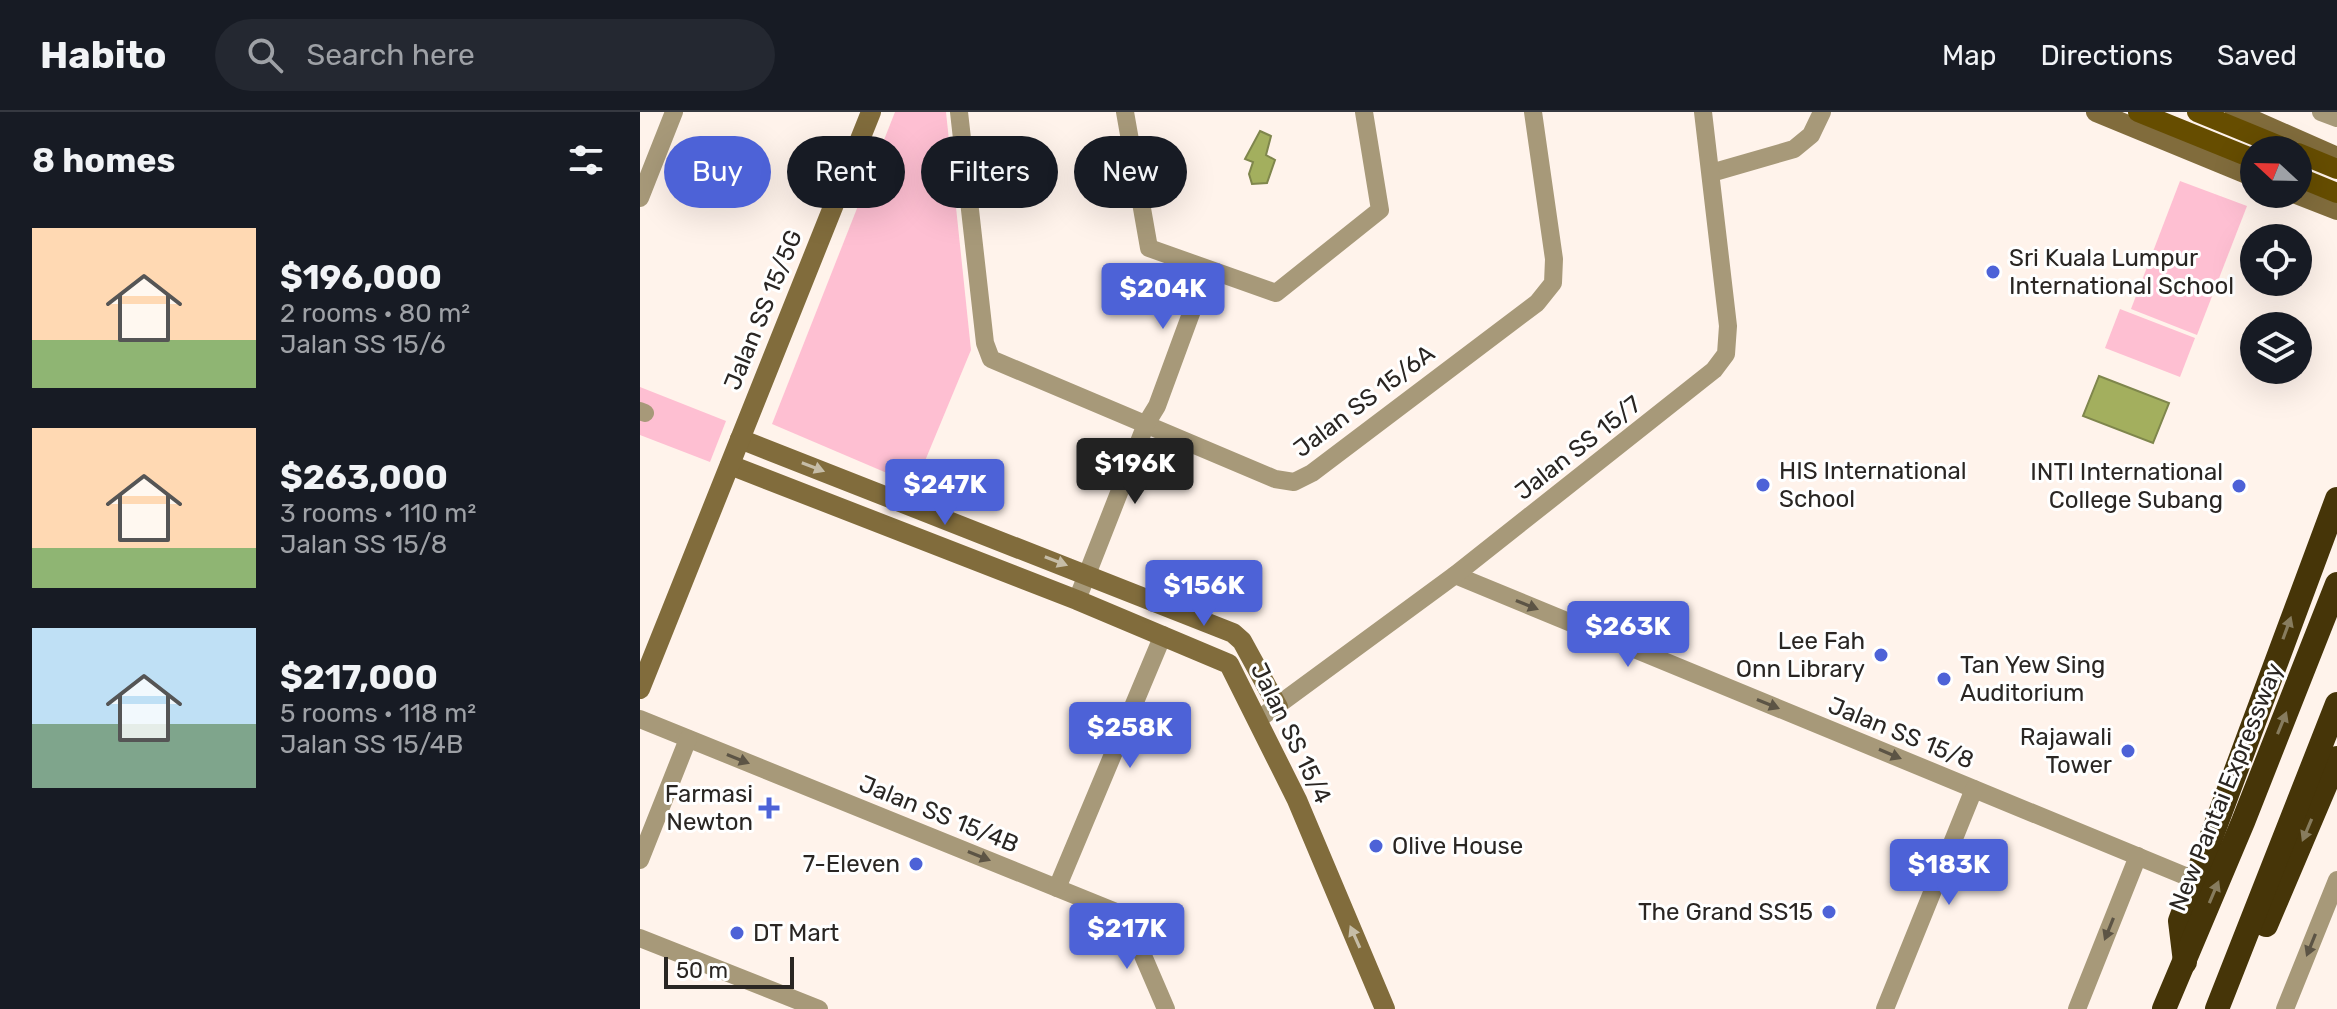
<!DOCTYPE html>
<meta charset="utf-8">
<style>
:root{--surface:#171b24;--page:#242831;--text:#f1f3f6;--muted:#9ea1a6;--line:#363941;--accent:#4d62d7}
body{margin:0;font-family:Rubik,sans-serif;background:var(--page);color:var(--text);height:100vh;display:flex;flex-direction:column;font-size:30px;white-space:nowrap}
*{box-sizing:border-box;margin:0}
p{font-size:26px;color:var(--muted)}
.icon{flex:none;width:44px;height:44px;fill:none;stroke:currentColor;stroke-width:2;stroke-linecap:round;stroke-linejoin:round}
.map{position:relative;flex:1;overflow:hidden}
.panel{display:flex;flex-direction:column;background:var(--surface);width:640px}
.panel>*{flex:none}
.banner{position:absolute;left:24px;top:24px;width:760px;height:72px;display:flex;gap:16px}
.needle{width:52px;rotate:292deg}
.fabs{position:absolute;left:1600px;top:24px;display:grid;gap:16px}
.fabs a{display:grid;place-items:center;width:72px;height:72px;border-radius:50%;background:var(--surface);box-shadow:0 8px 32px #0002;font-size:40px}
.scale{position:absolute;left:24px;bottom:20px;width:130px;box-sizing:border-box;padding-left:8px;border:4px solid #2a2623;border-top:0;font-size:22px;line-height:28px;white-space:nowrap;color:#2a2623;-webkit-text-stroke:6px #fff;paint-order:stroke}
.price{position:absolute;translate:-50% -68px;padding:0 18px;border-radius:8px;background:var(--accent);color:#fff;font-size:26px;line-height:52px;filter:drop-shadow(0 2px 4px #0008)}
.price::after{content:'';position:absolute;left:50%;top:48px;width:24px;height:18px;margin-left:-12px;background:inherit;clip-path:polygon(0 0,100% 0,50% 100%)}
.price.on{background:#222;color:#fff}
ul{padding:0;list-style:none}
li{display:flex;align-items:center;gap:24px;height:200px;padding:0 32px}
li span{display:grid;place-items:center;flex:none;width:224px;height:160px;border-radius:0px;color:#555}
li>.icon{margin-inline-start:auto}
span .icon{width:96px;height:96px;fill:#fffc;stroke-width:1}
li b{font-size:34px}
h2{display:flex;justify-content:space-between;align-items:center;height:96px;padding:0 32px;font-size:34px}
.pill{padding:0 28px;border-radius:36px;background:var(--surface);box-shadow:0 8px 32px #0002;font-size:28px;line-height:72px}
.pill.on{background:var(--accent);color:#fff}
header{display:flex;align-items:center;gap:48px;box-sizing:border-box;height:112px;padding:0 40px;background:var(--surface);border-bottom:2px solid var(--line)}
header strong{font-size:38px}
nav{display:flex;gap:44px;margin-inline-start:auto;font-size:28px}
.search{width:560px;height:72px;background:var(--page);display:flex;align-items:center;gap:20px;box-sizing:border-box;padding:0 28px;border-radius:44px;color:var(--muted);font-size:30px}
main{display:flex;flex:1;min-height:0}
.map>svg:first-child{display:block}
.green{fill:#febfd2}
.water{fill:#a3af5e;stroke:#7f864c;stroke-width:2}
.lines{fill:none;stroke-linecap:round;stroke-linejoin:round}
.street{stroke:#a79979;stroke-width:18}
.secondary{stroke:#816c3c;stroke-width:20}
.primary{stroke:#664d00;stroke-width:20}
.highway{stroke:#463508;stroke-width:24}
.oneway{fill:#c6bda7}
.oneway2{fill:#5c5445}
.oneway3{fill:#877c5e}
.poi-dot{fill:#4d62d7;stroke:#fff;stroke-width:3}
.labels{text-anchor:middle;stroke-width:6;stroke-linejoin:round;paint-order:stroke}
.poi-label{font-size:24px;fill:#2a2623;stroke:#fff;text-anchor:end}
.street-label{font-size:24px;fill:#2a2623;stroke:#fff}
</style>
<header>
<strong>Habito</strong>
<div class="search"><svg class="icon" aria-label="search" viewBox="0 0 24 24"><circle cx="10" cy="10" r="6"/><path d="M15 15l6 6"/></svg>Search here</div>
<nav><a>Map</a><a>Directions</a><a>Saved</a></nav>
</header>
<main>
<section class="panel">
<h2>8 homes<svg class="icon" aria-label="filters" viewBox="0 0 24 24"><path d="M4 7h16M4 17h16"/><circle cx="9" cy="7" r="2"/><circle cx="15" cy="17" r="2"/></svg></h2>
<ul>
<li><span style="background:linear-gradient(#ffd9b3 70%,#8fb573 0)"><svg class="icon" aria-label="home" viewBox="0 0 24 24"><path d="M3 11l9-7 9 7M6 9v11h12V9"/></svg></span><div><b>$196,000</b><p>2 rooms · 80 m²</p><p>Jalan SS 15/6</p></div></li>
<li><span style="background:linear-gradient(#ffd9b3 75%,#8fb573 0)"><svg class="icon" aria-label="home" viewBox="0 0 24 24"><path d="M3 11l9-7 9 7M6 9v11h12V9"/></svg></span><div><b>$263,000</b><p>3 rooms · 110 m²</p><p>Jalan SS 15/8</p></div></li>
<li><span style="background:linear-gradient(#bfe0f5 60%,#7fa58c 0)"><svg class="icon" aria-label="home" viewBox="0 0 24 24"><path d="M3 11l9-7 9 7M6 9v11h12V9"/></svg></span><div><b>$217,000</b><p>5 rooms · 118 m²</p><p>Jalan SS 15/4B</p></div></li>
</ul>
</section>
<div class="map">
<svg width="1697" height="897" viewBox="0 0 1697 897">
<rect width="100%" height="100%" fill="#fff3eb"/>
<!-- green -->
<g class="green">
<polygon points="255,0 306,0 331,238 275,373 132,312"/>
<polygon points="1540,69 1607,94 1557,223 1491,197"/>
<polygon points="1480,197 1555,226 1540,265 1465,236"/>
<polygon points="0,275 86,309 70,350 0,323"/>
</g>
<!-- water -->
<g class="water">
<polygon points="620,19 631,24 626,43 635,48 627,71 612,72 609,62 613,50 605,47"/>
<polygon points="1459,264 1529,291 1513,331 1443,304"/>
</g>
<g class="lines">
<!-- street -->
<g class="street">
<polyline points="319,0 345,231 351,247 635,367 654,370 672,361 897,191 913,171 914,147 893,0"/>
<polyline points="485,0 509,136 636,181 740,98 724,0"/>
<polyline points="1681,0 1697,6"/>
<polyline points="1071,61 1154,37 1171,23 1182,0"/>
<polyline points="0,86 34,0"/>
<polyline points="0,299 5,301"/>
<polyline points="815,463 1555,768"/>
<polyline points="437,488 506,312 517,294 567,158"/>
<polyline points="0,607 486,804 526,897"/>
<polyline points="619,607 815,463 1074,258 1086,242 1088,214 1063,0"/>
<polyline points="0,748 48,627"/>
<polyline points="417,776 523,523"/>
<polyline points="0,826 179,897"/>
<polyline points="1245,897 1334,677"/>
<polyline points="1437,897 1498,744"/>
<polyline points="1645,897 1697,768"/>
</g>
<!-- secondary -->
<g class="secondary">
<polyline points="1456,0 1614,65"/>
<polyline points="1595,0 1697,45"/>
<polyline points="1656,82 1697,98"/>
<polyline points="100,327 593,521 602,529 638,595"/>
<polyline points="90,353 437,488 589,552 657,688 745,897"/>
<polyline points="0,577 231,0"/>
</g>
<!-- primary -->
<g class="primary">
<polyline points="1498,0 1614,47"/>
<polyline points="1557,0 1650,38"/>
<polyline points="1658,41 1697,57"/>
<polyline points="1658,65 1697,81"/>
</g>
<!-- highway -->
<g class="highway">
<polyline points="1626,813 1697,646"/>
<polyline points="1545,850 1540,809 1697,387"/>
<polyline points="1524,897 1603,710 1697,472"/>
<polyline points="1577,897 1697,592"/>
</g>
</g>
<!-- one-way arrows -->
<defs><path id="oneway-solid" d="M-6-.8H1V-3.2L6.5 0L1 3.2V.8H-6Z" transform="scale(2)"/></defs>
<g class="oneway">
<use href="#oneway-solid" transform="translate(173 355) rotate(21)"/>
<use href="#oneway-solid" transform="translate(416 449) rotate(21)"/>
<use href="#oneway-solid" transform="translate(715 825) rotate(-114)"/>
</g>
<g class="oneway2">
<use href="#oneway-solid" transform="translate(887 493) rotate(22)"/>
<use href="#oneway-solid" transform="translate(1128 592) rotate(22)"/>
<use href="#oneway-solid" transform="translate(1250 642) rotate(23)"/>
<use href="#oneway-solid" transform="translate(98 647) rotate(22)"/>
<use href="#oneway-solid" transform="translate(339 744) rotate(22)"/>
<use href="#oneway-solid" transform="translate(1469 817) rotate(112)"/>
<use href="#oneway-solid" transform="translate(1671 833) rotate(112)"/>
</g>
<g class="oneway3">
<use href="#oneway-solid" transform="translate(1647 516) rotate(-70)"/>
<use href="#oneway-solid" transform="translate(1642 611) rotate(-68)"/>
<use href="#oneway-solid" transform="translate(1667 718) rotate(113)"/>
<use href="#oneway-solid" transform="translate(1574 780) rotate(-67)"/>
</g>
<!-- markers -->
<g class="poi-dot">
<circle cx="1353" cy="160" r="8"/>
<circle cx="1123" cy="373" r="8"/>
<circle cx="1599" cy="374" r="8"/>
<circle cx="1241" cy="543" r="8"/>
<circle cx="1304" cy="567" r="8"/>
<circle cx="1488" cy="639" r="8"/>
<path d="M125 684h8v8h8v8h-8v8h-8v-8h-8v-8h8z"/>
<circle cx="736" cy="734" r="8"/>
<circle cx="276" cy="752" r="8"/>
<circle cx="1189" cy="800" r="8"/>
<circle cx="97" cy="821" r="8"/>
</g>
<g class="labels">
<!-- poi labels -->
<g class="poi-label">
<text x="1369" y="154" text-anchor="start">Sri Kuala Lumpur<tspan x="1369" dy="28">International School</tspan></text>
<text x="1139" y="367" text-anchor="start">HIS International<tspan x="1139" dy="28">School</tspan></text>
<text x="1583" y="368">INTI International<tspan x="1583" dy="28">College Subang</tspan></text>
<text x="1225" y="537">Lee Fah<tspan x="1225" dy="28">Onn Library</tspan></text>
<text x="1320" y="561" text-anchor="start">Tan Yew Sing<tspan x="1320" dy="28">Auditorium</tspan></text>
<text x="1472" y="633">Rajawali<tspan x="1472" dy="28">Tower</tspan></text>
<text x="113" y="690">Farmasi<tspan x="113" dy="28">Newton</tspan></text>
<text x="752" y="742" text-anchor="start">Olive House</text>
<text x="260" y="760">7-Eleven</text>
<text x="1173" y="808">The Grand SS15</text>
<text x="113" y="829" text-anchor="start">DT Mart</text>
</g>
<!-- street labels -->
<g class="street-label">
<text transform="translate(123 198) rotate(-68)" y="8">Jalan SS 15/5G</text>
<text transform="translate(724 289) rotate(-37)" y="8">Jalan SS 15/6A</text>
<text transform="translate(938 336) rotate(-38)" y="8">Jalan SS 15/7</text>
<text transform="translate(651 621) rotate(64)" y="8">Jalan SS 15/4</text>
<text transform="translate(1261 621) rotate(22)" y="8">Jalan SS 15/8</text>
<text transform="translate(1586 675) rotate(-68)" y="8">New Pantai Expressway</text>
<text transform="translate(299 702) rotate(22)" y="8">Jalan SS 15/4B</text>
</g>
</g>
</svg>
<div class="fabs">
<a><svg class="needle" viewBox="-14 -14 28 28"><path d="M0-13l5 13h-10z" fill="#e53935"/><path d="M0 13l5-13h-10z" fill="#9ea1a6"/></svg></a>
<a><svg class="icon" aria-label="locate" viewBox="0 0 24 24"><circle cx="12" cy="12" r="6"/><path d="M12 2v4M12 18v4M2 12h4M18 12h4"/></svg></a>
<a><svg class="icon" aria-label="layers" viewBox="0 0 24 24"><path d="M12 4l9 5-9 5-9-5zM3 14l9 5 9-5"/></svg></a>
</div>
<div class="scale">50 m</div>
<b class="price" style="left:523px;top:219px">$204K</b>
<b class="price on" style="left:495px;top:394px">$196K</b>
<b class="price" style="left:305px;top:415px">$247K</b>
<b class="price" style="left:564px;top:516px">$156K</b>
<b class="price" style="left:988px;top:557px">$263K</b>
<b class="price" style="left:490px;top:658px">$258K</b>
<b class="price" style="left:1309px;top:795px">$183K</b>
<b class="price" style="left:487px;top:859px">$217K</b>
<div class="banner">
<a class="pill on">Buy</a>
<a class="pill">Rent</a>
<a class="pill">Filters</a>
<a class="pill">New</a>
</div>
</div>
</main>
